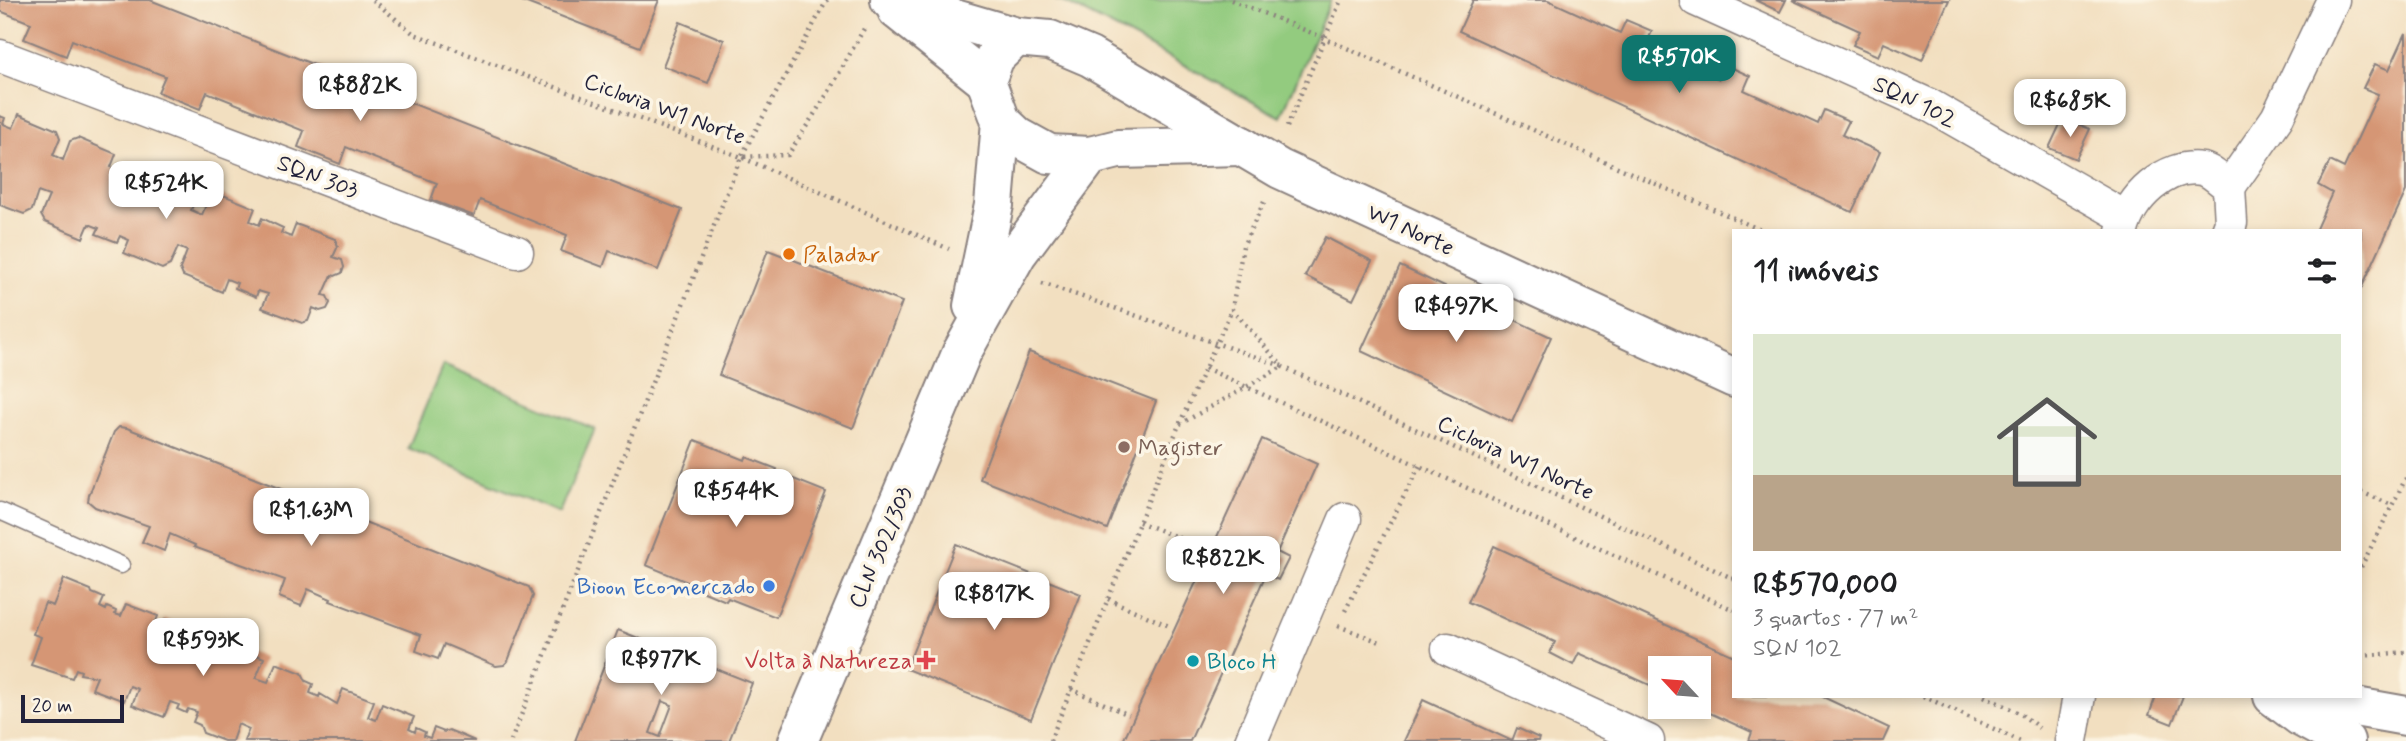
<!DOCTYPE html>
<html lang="pt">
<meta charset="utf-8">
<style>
:root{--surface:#fff;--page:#f6f6f6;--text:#202124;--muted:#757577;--line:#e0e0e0;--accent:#0f766e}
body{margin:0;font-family:Mynerve,sans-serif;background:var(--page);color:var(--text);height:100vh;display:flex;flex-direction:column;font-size:26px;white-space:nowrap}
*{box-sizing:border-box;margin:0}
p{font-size:23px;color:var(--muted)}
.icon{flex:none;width:38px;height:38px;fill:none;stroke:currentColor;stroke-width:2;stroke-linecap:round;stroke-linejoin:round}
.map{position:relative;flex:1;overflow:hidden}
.side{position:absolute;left:1732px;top:229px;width:630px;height:469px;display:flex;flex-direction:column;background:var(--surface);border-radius:0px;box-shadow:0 4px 10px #0003}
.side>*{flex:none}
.needle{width:46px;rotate:296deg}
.tools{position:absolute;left:1648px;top:656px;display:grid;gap:14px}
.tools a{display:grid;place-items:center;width:63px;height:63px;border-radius:0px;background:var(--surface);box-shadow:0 4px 10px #0003;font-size:35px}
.scale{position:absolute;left:21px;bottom:18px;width:103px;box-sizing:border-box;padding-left:7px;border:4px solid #22223b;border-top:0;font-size:19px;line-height:24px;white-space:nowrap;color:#22223b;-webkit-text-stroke:5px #fcf5e5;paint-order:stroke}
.price{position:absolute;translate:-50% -60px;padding:0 16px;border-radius:14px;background:#fff;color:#222;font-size:23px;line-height:46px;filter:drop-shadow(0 2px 4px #0008)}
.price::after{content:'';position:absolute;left:50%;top:42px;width:21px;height:16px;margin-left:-10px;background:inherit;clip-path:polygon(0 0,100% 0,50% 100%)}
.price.current{background:var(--accent);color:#fff}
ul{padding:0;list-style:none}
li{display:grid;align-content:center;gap:14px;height:371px;padding:0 21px}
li+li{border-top:2px solid var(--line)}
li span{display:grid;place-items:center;height:217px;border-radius:0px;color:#555}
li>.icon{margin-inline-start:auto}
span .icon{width:126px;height:126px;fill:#fffc;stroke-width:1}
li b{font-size:30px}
h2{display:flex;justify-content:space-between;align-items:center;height:84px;padding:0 21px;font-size:30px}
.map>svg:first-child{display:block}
.green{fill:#93cb7f;stroke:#5a765d;stroke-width:2}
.building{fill:#d59675;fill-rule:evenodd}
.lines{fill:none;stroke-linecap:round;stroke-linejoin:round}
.service-casing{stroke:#8a807e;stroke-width:19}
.minor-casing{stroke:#8a807e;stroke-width:35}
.tertiary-casing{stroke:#8a807e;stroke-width:42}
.path{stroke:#8a807e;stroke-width:4.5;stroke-dasharray:2 5;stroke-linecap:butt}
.service{stroke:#fff;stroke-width:16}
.minor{stroke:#fff;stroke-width:32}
.tertiary{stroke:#fff;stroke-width:38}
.food-dot{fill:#e8710a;stroke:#fcf5e5;stroke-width:2.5}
.education-dot{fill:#8d6e63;stroke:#fcf5e5;stroke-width:2.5}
.shop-dot{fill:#3f7fe0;stroke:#fcf5e5;stroke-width:2.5}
.health-dot{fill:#e0444e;stroke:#fcf5e5;stroke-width:2.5}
.culture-dot{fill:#0f9aa8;stroke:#fcf5e5;stroke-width:2.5}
.labels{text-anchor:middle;stroke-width:7;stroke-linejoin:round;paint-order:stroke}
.street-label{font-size:23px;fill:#22223b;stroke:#fcf5e5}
.food-label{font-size:23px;fill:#c56008;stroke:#fcf5e5;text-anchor:start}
.education-label{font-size:23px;fill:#785e54;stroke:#fcf5e5;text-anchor:start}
.shop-label{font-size:23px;fill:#366cbe;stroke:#fcf5e5;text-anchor:end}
.health-label{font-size:23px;fill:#be3a42;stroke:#fcf5e5;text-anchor:end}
.culture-label{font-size:23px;fill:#0d838f;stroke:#fcf5e5;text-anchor:start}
</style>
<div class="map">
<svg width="2406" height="741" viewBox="0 0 2406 741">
<rect width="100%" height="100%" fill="#fcf5e5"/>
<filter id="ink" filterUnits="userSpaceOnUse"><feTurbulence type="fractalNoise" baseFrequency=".0143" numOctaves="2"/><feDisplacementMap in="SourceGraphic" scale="14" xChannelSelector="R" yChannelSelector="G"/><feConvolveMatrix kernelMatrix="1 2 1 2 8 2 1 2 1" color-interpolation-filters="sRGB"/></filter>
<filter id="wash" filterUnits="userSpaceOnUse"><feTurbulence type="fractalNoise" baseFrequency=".00686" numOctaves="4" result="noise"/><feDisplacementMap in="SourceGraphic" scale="28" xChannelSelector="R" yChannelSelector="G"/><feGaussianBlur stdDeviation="1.57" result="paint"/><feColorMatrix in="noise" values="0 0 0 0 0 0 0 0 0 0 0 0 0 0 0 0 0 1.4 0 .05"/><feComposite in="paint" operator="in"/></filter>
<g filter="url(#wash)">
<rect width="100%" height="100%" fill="#f2dfc0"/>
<!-- green -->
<g class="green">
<polygon points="1055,0 1331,0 1281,117 1117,29 1066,3"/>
<polygon points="443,365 595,429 559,513 408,448"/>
</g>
<g id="blocks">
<!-- building -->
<g class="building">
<polygon points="0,0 150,0 682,210 658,270 609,251 603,267 561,251 567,235 480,200 474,216 431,200 437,183 346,147 340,164 298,147 304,131 207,92 200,109 158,92 165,76 72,40 66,56 24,39 31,23 0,11"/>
<polygon points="519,0 659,0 640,47"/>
<polygon points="1473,0 1548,0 1620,33 1626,20 1652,31 1646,45 1719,79 1726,65 1750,76 1744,90 1818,124 1824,110 1849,121 1842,135 1880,152 1852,212 1459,31"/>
<polygon points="1755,0 1786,0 1780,12"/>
<polygon points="1792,0 1949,0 1922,60 1884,43 1878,56 1853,45 1860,31"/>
<polygon points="680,22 724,40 708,83 663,66"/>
<polygon points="2406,33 2406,191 2361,289 2361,231 2315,231 2332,193 2318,185 2330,161 2344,168 2378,94 2363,88 2375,64 2389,70"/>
<polygon points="19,114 57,130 60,138 53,155 63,160 70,141 78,138 116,154 111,167 120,171 123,164 144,172 142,179 152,183 158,169 196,184 199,191 191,210 202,215 210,195 216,192 255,208 250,221 259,225 262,218 283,228 281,233 291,237 296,224 335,239 338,246 333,257 342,260 344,267 342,273 335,276 332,275 323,295 327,296 330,303 327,309 320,311 313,308 308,321 302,323 262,308 268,294 258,291 256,297 235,288 237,283 227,279 222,292 183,276 180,269 187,251 178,247 170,265 162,269 124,253 129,240 120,236 117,242 96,234 99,228 89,224 83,238 45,222 41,215 49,196 38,192 32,210 24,214 0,205 0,116 5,118 3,124 13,128"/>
<polygon points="2063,118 2090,129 2076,159 2049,148"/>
<polygon points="1325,237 1372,261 1353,300 1305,276"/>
<polygon points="768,250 902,302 853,428 719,375"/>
<polygon points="1400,266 1551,337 1512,422 1361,351"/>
<polygon points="1029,352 1156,401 1107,529 980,479"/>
<polygon points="119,427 127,428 529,587 533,596 508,661 504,665 496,666 444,644 438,659 416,651 421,635 330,601 331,599 308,589 301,606 279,597 285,580 194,547 195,545 170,534 164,551 142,542 149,526 95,507 88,501 89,495 114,432"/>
<polygon points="1262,439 1317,464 1277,552 1289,558 1278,580 1266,574 1190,741 1123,741"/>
<polygon points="695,440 745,460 746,457 777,469 776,472 826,492 776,617 728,598 726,601 694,588 695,585 646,565"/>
<polygon points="956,544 1081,594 1031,719 906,669"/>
<polygon points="1494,546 1734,656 1734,696 1821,696 1889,728 1883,741 1749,741 1752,732 1699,708 1699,668 1661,668 1661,690 1579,653 1573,665 1550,653 1555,642 1468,602"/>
<polygon points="64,579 91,590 92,593 104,598 100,607 106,610 107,607 116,611 115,614 121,616 126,604 158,616 152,632 159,635 165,619 197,632 191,647 200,650 201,648 210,652 209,654 218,657 222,648 229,651 237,647 264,658 256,678 268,682 276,663 302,673 306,681 313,684 310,693 319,697 320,694 337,704 343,689 374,701 368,717 376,720 382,704 414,717 409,729 415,732 416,728 425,732 424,736 430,738 434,728 444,732 449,730 475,741 244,741 249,729 238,724 232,741 224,741 203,733 200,725 193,722 197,712 188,709 186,713 177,709 179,705 170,702 164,717 132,705 138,689 130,686 124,701 92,689 97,677 80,674 81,671 76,669 72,678 31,665 41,637 33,634 45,603 53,606"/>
<path d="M618 630 752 683 729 741H575ZM662 701 672 705 660 737 650 733Z"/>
<polygon points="2156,696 2183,696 2172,724 2149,715"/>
<polygon points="1423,700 1512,741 1517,728 1539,738 1538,741 1404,741"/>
</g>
</g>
</g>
<g filter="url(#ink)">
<use href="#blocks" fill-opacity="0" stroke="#8a807e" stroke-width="2"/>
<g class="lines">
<!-- service casing -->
<g class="service-casing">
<polyline id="service" points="0,511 121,565"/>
</g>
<!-- minor casing -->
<g class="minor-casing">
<g id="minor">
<polyline points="1696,0 1929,105 2125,217"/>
<polyline points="0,56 517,252"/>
<polyline points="2229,187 2277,118 2333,0"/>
<path d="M2122 231C2129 199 2166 163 2202 169 2212 171 2221 181 2229 187L2231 223 2228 231"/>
<polyline points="1448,649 1648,741"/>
<polyline points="1251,741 1345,519"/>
<polyline points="2071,741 2079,696"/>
</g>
</g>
<!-- tertiary casing -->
<g class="tertiary-casing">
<g id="tertiary">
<polyline points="890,0 1016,37 1050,40 1090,57 1280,169 1734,378"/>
<polyline points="897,10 986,81"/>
<polyline points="1016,37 995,57 986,81 1001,121 1018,137 1049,154 1090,156 1118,149 1242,146"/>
<polyline points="973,306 994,205 1001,121"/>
<polyline points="2273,696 2301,717 2345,741"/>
<polyline points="2313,696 2333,703 2406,716"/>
<polyline points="798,741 962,352 1017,254 1090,156"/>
</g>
</g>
<!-- path -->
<g class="path">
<polyline points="373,0 414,34 741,157 788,155 831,88 866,25"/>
<polyline points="1231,0 1324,38 1763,231"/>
<polyline points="1287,127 1341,0"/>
<polyline points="743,158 949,249"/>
<polyline points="1264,202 1243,246 1232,309 1283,367 1734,579"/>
<polyline points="1042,283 1282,366"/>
<polyline points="1205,368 1734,610"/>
<polyline points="1180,424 1282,367"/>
<polyline points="2361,492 2392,505"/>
<polyline points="1139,522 1202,547"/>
<polyline points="2361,567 2406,478"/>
<polyline points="1108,599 1169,626"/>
<polyline points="1345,611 1420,465"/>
<polyline points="1338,626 1383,643"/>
<polyline points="2361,656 2406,652"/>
<polyline points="1071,689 1129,715"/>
<polyline points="1923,696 2020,741"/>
<polyline points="1984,696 2021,714 2039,728"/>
<polyline points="511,741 741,157 827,0"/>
<polyline points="1050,741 1179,425 1232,309"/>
</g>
<!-- service -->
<use href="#service" class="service"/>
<!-- minor -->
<use href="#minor" class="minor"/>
<!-- tertiary -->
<use href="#tertiary" class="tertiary"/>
</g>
</g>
<!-- markers -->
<circle class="food-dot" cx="789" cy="254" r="7"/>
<circle class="education-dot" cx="1124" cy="447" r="7"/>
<circle class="shop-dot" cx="769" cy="586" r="7"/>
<path class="health-dot" d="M922.5 649.5h7v7h7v7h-7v7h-7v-7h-7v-7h7z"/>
<circle class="culture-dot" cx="1193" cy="661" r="7"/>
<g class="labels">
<!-- street labels -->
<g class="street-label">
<text transform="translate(1915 101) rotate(26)" y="8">SQN 102</text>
<text transform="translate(665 108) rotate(20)" y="8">Ciclovia W1 Norte</text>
<text transform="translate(318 176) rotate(21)" y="8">SQN 303</text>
<text transform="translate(1411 229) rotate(25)" y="8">W1 Norte</text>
<text transform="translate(1516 457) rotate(25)" y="8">Ciclovia W1 Norte</text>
<text transform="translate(880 547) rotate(-67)" y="8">CLN 302/303</text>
</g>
<!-- food labels -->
<g class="food-label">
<text x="803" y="262">Paladar</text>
</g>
<!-- education labels -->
<g class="education-label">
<text x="1138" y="455">Magister</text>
</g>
<!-- shop labels -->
<g class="shop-label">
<text x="755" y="594">Bioon Ecomercado</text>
</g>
<!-- health labels -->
<g class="health-label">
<text x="912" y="668">Volta à Natureza</text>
</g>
<!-- culture labels -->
<g class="culture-label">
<text x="1207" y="669">Bloco H</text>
</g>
</g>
</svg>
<div class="tools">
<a><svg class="needle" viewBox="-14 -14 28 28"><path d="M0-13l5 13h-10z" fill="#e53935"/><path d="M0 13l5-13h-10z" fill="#757577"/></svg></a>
</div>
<div class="scale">20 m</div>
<b class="price current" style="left:1679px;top:95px">R$570K</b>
<b class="price" style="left:360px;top:123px">R$882K</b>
<b class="price" style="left:2070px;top:139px">R$685K</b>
<b class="price" style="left:166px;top:221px">R$524K</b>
<b class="price" style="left:1456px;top:344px">R$497K</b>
<b class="price" style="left:736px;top:529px">R$544K</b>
<b class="price" style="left:311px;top:548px">R$1.63M</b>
<b class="price" style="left:1223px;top:596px">R$822K</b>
<b class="price" style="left:994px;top:632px">R$817K</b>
<b class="price" style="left:203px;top:678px">R$593K</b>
<b class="price" style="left:661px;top:697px">R$977K</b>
<section class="side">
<h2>11 imóveis<svg class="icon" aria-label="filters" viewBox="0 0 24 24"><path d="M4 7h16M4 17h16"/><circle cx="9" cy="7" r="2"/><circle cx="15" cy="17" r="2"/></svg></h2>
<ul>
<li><span style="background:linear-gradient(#dfe7d0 65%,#b9a48a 0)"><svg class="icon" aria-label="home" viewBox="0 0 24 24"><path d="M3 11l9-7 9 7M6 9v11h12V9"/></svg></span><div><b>R$570,000</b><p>3 quartos · 77 m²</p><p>SQN 102</p></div></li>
</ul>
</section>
</div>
